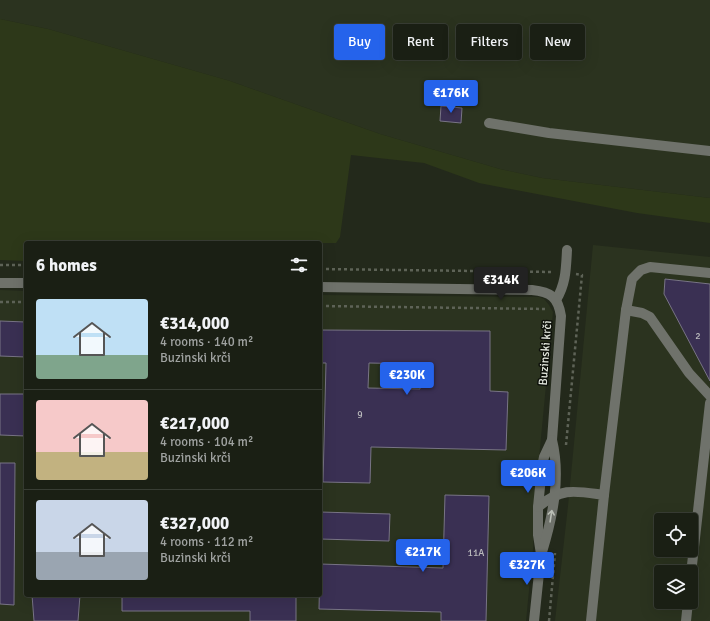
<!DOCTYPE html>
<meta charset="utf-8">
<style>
:root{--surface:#1a1f14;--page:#23271d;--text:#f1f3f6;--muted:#9fa2a0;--line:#383d34;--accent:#2563eb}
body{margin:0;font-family:Signika,sans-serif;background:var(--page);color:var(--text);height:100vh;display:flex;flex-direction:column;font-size:15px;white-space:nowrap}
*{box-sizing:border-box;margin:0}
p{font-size:13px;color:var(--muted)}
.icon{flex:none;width:22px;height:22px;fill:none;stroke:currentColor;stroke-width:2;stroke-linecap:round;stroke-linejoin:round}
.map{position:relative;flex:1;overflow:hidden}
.panel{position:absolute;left:24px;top:241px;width:298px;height:356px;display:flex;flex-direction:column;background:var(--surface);border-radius:4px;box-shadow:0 4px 16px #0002,0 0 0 1px var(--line)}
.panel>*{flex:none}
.guide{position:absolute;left:334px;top:24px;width:316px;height:36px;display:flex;gap:8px}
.tools{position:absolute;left:654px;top:513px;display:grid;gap:8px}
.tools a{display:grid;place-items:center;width:44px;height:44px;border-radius:4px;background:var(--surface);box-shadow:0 4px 16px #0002,0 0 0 1px var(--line);font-size:20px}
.price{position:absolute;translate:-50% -34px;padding:0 9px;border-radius:4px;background:var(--accent);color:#fff;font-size:13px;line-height:26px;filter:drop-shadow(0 1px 2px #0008)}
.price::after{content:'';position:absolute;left:50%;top:24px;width:12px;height:9px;margin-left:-6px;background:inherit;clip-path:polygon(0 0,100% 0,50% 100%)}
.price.active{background:#222;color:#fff}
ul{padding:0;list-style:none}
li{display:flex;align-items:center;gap:12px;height:100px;padding:0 12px}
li+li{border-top:1px solid var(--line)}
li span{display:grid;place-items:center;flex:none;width:112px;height:80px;border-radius:4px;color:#555}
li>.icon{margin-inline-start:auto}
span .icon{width:48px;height:48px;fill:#fffc;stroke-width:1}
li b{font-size:17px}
h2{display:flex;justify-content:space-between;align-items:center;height:48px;padding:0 12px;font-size:17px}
.pill{padding:0 14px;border-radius:4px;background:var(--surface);box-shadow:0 4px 16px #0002,0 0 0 1px var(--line);font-size:14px;line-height:36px}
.pill.active{background:var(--accent);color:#fff}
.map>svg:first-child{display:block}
.built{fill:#2b331f;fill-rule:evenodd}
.green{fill:#2d3819}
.building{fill:#3a3053;stroke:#787485;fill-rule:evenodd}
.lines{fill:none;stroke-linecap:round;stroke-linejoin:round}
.path{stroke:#5e6357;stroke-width:2.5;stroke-dasharray:3 3;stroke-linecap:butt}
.minor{stroke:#6f726b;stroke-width:10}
.oneway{stroke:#bbbfb6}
.labels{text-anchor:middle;stroke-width:3;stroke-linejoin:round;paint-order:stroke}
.number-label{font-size:10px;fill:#bababc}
.street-label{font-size:12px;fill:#e4e8df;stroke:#0e110b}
</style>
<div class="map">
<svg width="710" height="621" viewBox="0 0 710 621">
<rect width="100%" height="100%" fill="#23291b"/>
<!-- built -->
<g class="built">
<polygon points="0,0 710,0 710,198 542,178 500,169 380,134 230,81 48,29 0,19"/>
<path d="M593 245 710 257V621H555L568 506ZM661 520H691V550H661ZM661 572H691V602H661Z"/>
<polygon points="0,290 26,291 26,595 320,595 320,295 539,297 544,299 549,305 553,312 535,500 533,549 526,621 0,621"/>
</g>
<!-- green -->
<polygon class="green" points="0,19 48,29 230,81 380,134 500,169 542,178 710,198 710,223 637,213 479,183 424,163 351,155 340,237 336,243 26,243 26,261 0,260"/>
<!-- building -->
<g class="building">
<polygon points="441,106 462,108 461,123 440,121"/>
<polygon points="665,279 710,284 710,381 664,294"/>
<polygon points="0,321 26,322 26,357 0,356"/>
<path d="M320 330 490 331V391L508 392 506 450 371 447 370 483 323 482 326 363H320ZM369 363 420 364V389L368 388Z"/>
<polygon points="0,394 26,394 26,436 0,435"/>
<polygon points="0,463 15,463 14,605 0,604"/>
<polygon points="445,495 489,496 486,621 441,621 441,612 319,609 320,564 443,568"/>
<polygon points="320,512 390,514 389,541 320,539"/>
<polygon points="32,595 80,595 78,621 34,621"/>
<polygon points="122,595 296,595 296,621 250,621 250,611 122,611"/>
</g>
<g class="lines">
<!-- path -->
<g class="path">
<polyline points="0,265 26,265"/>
<polyline points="320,269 553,272"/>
<polyline points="0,302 26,302"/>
<polyline points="320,306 546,309 547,310"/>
<polyline points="566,445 582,275 576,274"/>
<polyline points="549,621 555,553"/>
</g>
<!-- minor -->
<g class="minor">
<polyline points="489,123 549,133 710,151"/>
<polyline points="0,283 26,283"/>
<path d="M320 287 532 290C551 292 558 297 561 316L552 440 544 457 542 467 538 507V535L541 554 534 621"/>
<path d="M556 300C566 284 566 268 567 250"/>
<polyline points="626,310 642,313 650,317 689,373 710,396"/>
<polyline points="604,495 626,310 632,279 641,270 650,267 710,273"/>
<path d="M538 507C562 487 575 491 604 495L591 621"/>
<path d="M542 552C553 516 561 477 552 440"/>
<polyline points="691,574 710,403"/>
<polyline points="686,621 688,602"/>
</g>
</g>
<!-- one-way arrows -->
<defs><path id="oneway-shaft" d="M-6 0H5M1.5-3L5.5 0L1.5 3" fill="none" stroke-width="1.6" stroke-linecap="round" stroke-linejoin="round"/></defs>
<use class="oneway" href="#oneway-shaft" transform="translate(551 516) rotate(-81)"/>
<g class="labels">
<!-- number labels -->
<g class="number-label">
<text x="698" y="339">2</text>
<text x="360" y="418">9</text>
<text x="476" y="556">11A</text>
</g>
<!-- street labels -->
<g class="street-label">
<text transform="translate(545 353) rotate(-86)" y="4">Buzinski krči</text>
</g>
</g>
</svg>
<div class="tools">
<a><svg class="icon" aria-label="locate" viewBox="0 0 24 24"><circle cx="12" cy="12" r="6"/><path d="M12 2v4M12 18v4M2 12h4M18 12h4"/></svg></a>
<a><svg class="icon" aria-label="layers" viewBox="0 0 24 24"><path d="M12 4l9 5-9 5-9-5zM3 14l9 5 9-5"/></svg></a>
</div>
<b class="price" style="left:451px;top:114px">€176K</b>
<b class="price active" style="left:501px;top:301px">€314K</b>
<b class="price" style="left:407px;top:396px">€230K</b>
<b class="price" style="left:528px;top:494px">€206K</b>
<b class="price" style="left:423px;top:573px">€217K</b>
<b class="price" style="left:527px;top:586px">€327K</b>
<div class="guide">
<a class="pill active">Buy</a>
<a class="pill">Rent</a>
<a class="pill">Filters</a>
<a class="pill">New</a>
</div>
<section class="panel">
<h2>6 homes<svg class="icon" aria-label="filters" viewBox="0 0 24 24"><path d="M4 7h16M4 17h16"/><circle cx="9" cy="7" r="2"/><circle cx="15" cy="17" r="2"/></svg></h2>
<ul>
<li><span style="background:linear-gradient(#bfe0f5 70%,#7fa58c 0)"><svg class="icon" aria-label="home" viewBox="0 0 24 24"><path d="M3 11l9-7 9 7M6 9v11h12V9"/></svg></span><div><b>€314,000</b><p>4 rooms · 140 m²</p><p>Buzinski krči</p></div></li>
<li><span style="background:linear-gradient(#f6c9c9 65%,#c2b280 0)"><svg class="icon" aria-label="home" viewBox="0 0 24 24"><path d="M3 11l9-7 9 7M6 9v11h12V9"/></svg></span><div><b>€217,000</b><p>4 rooms · 104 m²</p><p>Buzinski krči</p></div></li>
<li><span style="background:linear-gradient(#c9d6e8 65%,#9aa5b1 0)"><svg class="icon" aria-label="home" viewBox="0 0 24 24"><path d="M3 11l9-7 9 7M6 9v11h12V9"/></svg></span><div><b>€327,000</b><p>4 rooms · 112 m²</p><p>Buzinski krči</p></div></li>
</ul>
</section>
</div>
